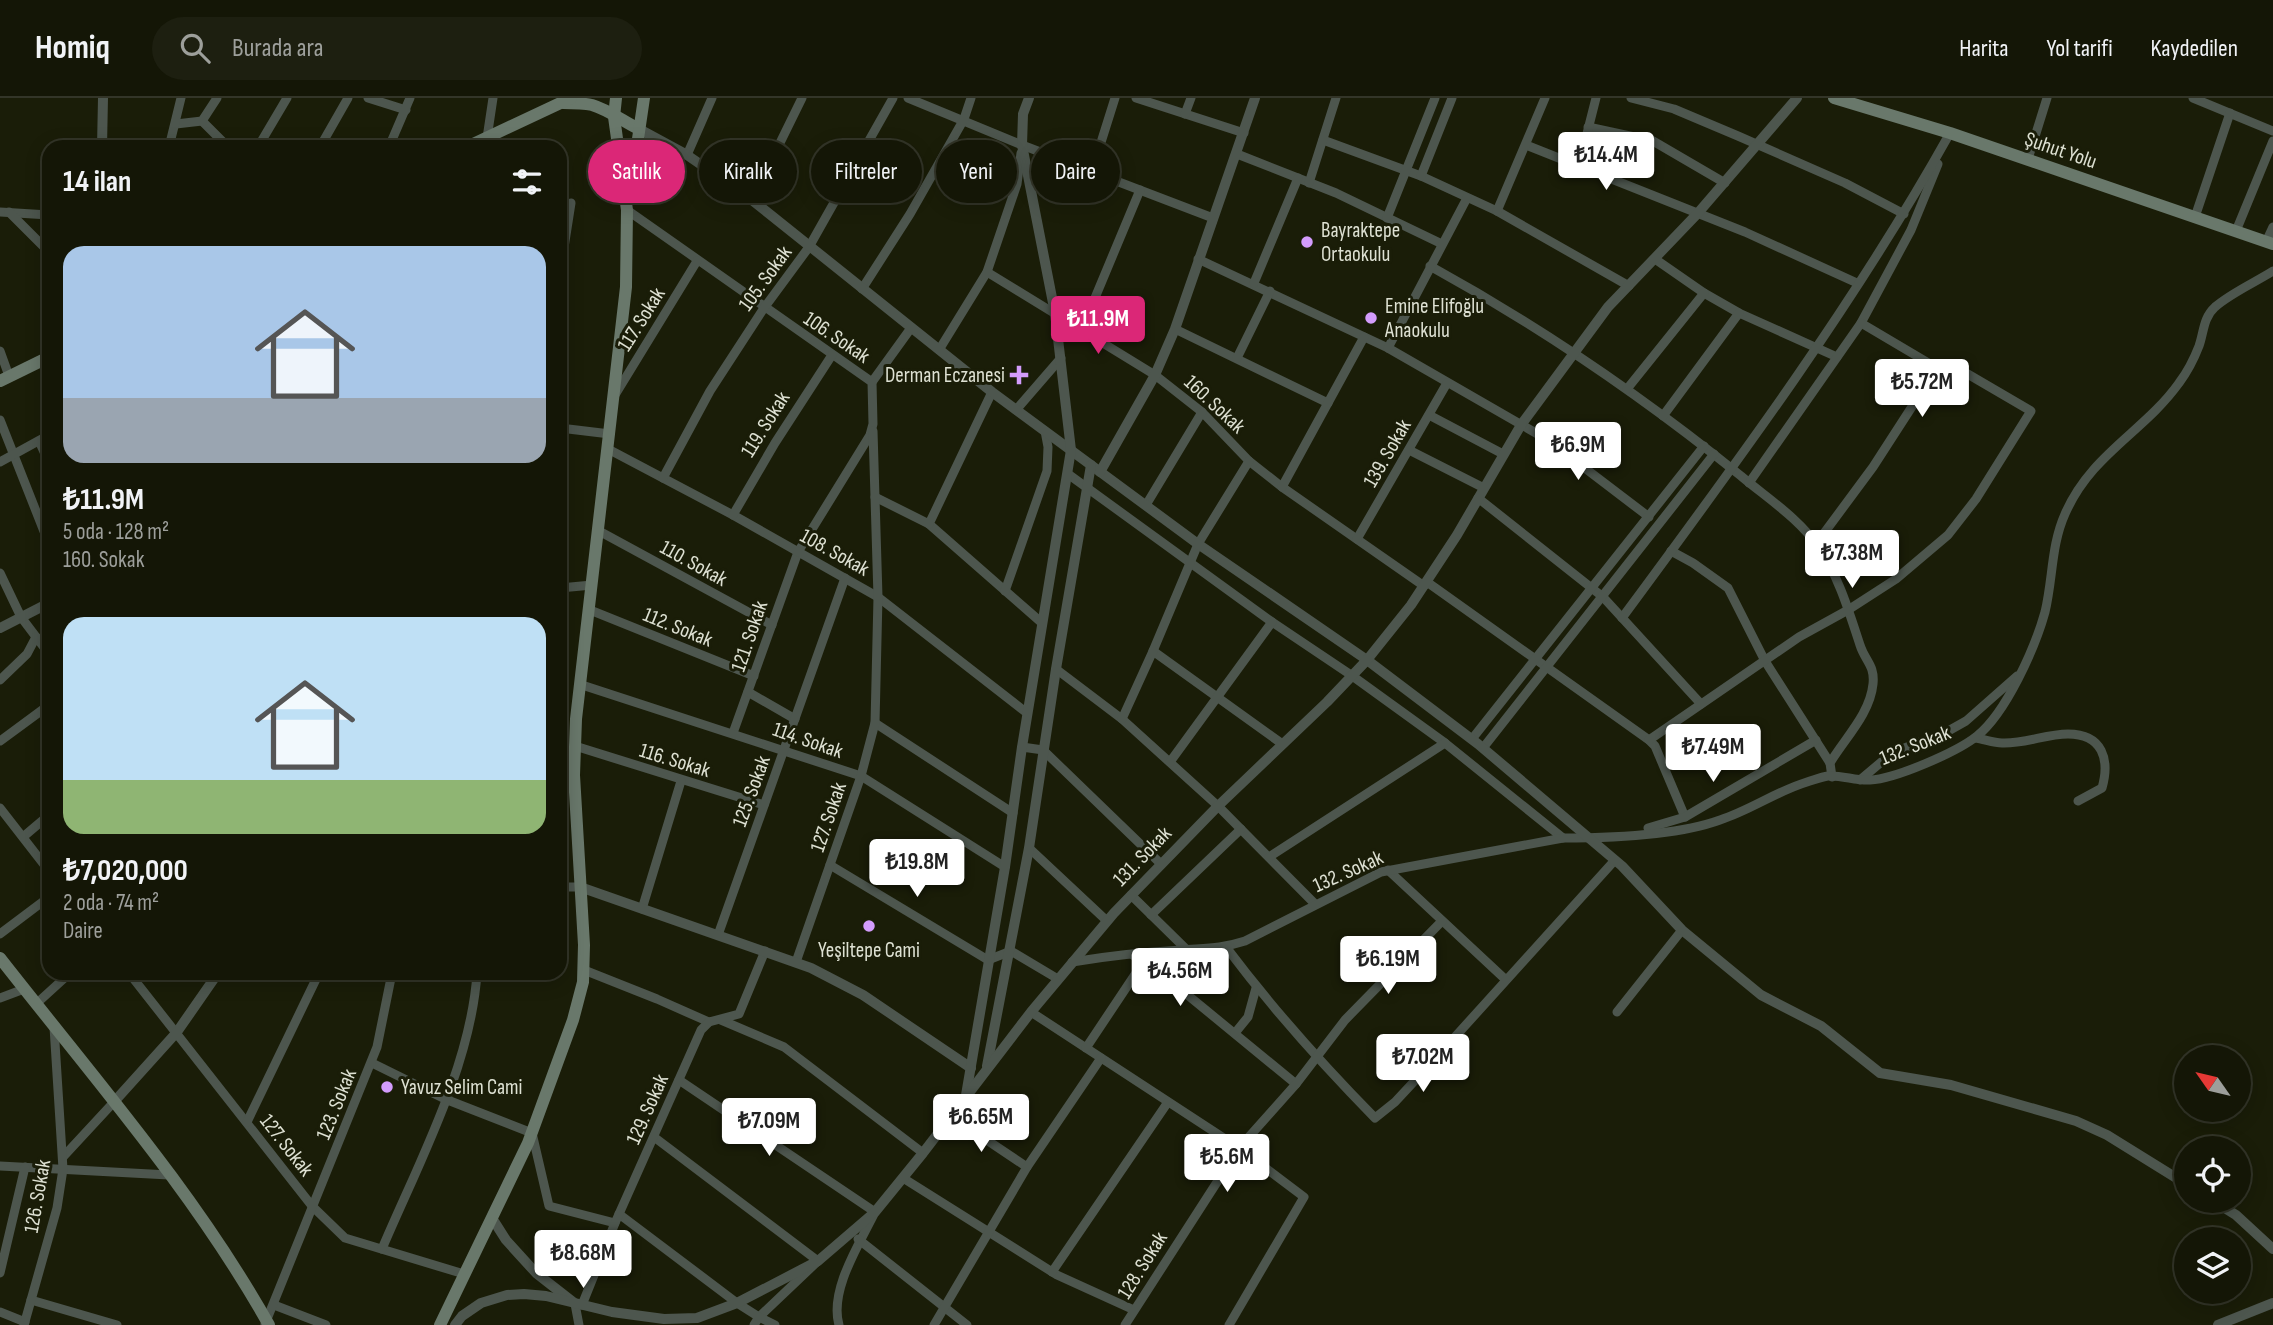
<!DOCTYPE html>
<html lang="tr">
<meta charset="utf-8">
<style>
:root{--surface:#141606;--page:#1d1f10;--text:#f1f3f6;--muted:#9d9f9b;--line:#333528;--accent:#db2777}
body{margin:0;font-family:"Sofia Sans Condensed",sans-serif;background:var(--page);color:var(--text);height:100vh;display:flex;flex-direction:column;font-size:26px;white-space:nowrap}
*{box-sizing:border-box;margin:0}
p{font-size:23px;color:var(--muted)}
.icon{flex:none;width:38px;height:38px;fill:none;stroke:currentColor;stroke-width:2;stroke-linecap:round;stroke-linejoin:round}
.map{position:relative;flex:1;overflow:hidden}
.side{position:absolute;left:42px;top:42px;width:525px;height:840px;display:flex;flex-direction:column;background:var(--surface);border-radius:21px;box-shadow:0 4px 18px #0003,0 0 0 2px var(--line)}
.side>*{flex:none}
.guide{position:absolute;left:588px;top:42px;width:665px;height:63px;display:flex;gap:14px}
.needle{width:46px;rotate:304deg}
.controls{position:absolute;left:2174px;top:947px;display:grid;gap:14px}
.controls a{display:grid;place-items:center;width:77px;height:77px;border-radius:50%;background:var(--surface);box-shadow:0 4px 18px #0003,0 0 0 2px var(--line);font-size:35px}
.price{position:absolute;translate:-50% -60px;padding:0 16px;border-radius:7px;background:#fff;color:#222;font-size:23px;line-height:46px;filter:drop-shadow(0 2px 4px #0008)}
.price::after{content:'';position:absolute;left:50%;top:42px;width:21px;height:16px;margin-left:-10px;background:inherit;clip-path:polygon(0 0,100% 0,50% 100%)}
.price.on{background:var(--accent);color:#fff}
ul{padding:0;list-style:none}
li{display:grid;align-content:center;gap:14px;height:371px;padding:0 21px}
li span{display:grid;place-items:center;height:217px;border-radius:21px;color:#555}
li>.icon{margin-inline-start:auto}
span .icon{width:126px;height:126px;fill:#fffc;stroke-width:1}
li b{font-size:30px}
h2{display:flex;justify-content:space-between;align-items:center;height:84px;padding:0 21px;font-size:30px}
.pill{padding:0 24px;border-radius:32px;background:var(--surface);box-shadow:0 4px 18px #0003,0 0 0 2px var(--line);font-size:24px;line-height:63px}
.pill.on{background:var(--accent);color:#fff}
header{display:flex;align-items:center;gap:42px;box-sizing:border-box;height:98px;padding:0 35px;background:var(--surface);border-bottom:2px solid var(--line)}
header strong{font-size:33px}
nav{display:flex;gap:38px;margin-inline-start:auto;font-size:24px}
.search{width:490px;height:63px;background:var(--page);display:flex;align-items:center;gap:18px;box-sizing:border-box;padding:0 24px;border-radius:38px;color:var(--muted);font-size:26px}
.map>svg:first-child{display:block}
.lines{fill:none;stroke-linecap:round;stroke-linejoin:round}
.minor{stroke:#4d564e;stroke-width:9}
.tertiary{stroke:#4d564e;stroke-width:10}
.secondary{stroke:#69786b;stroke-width:12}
.poi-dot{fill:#d39cfc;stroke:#1a1d08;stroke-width:2.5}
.labels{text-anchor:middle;stroke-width:6;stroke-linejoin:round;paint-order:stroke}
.street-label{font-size:21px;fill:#dee1d3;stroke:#1a1d08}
.poi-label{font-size:21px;fill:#dee1d3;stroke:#1a1d08;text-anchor:start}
</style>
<header>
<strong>Homiq</strong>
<div class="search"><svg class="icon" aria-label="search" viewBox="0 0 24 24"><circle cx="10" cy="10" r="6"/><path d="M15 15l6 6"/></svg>Burada ara</div>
<nav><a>Harita</a><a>Yol tarifi</a><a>Kaydedilen</a></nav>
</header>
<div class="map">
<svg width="2273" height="1227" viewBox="0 0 2273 1227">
<rect width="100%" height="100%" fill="#1a1d08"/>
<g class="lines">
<!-- minor -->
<g class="minor">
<polyline points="368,0 406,12"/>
<polyline points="908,0 1022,47 1213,120"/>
<polyline points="1136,0 1244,35"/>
<polyline points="1631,0 1674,11 1738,38 1845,85 1904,116"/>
<polyline points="2193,0 2273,33"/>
<polyline points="1185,16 1191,0"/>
<polyline points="202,23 228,49"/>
<polyline points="176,26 202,23 217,0"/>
<polyline points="1588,29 1653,43 1725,85"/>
<polyline points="1323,42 1421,78 1497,113 1629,188"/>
<polyline points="1526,47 1745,134 1857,185"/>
<polyline points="169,49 181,0"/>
<polyline points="258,49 287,0"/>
<polyline points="320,49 348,0"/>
<polyline points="389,49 410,0"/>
<polyline points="490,49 487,40 493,0"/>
<polyline points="1237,56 1336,95 1442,146"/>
<polyline points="687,57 712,0"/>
<polyline points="2028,61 2047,0"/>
<polyline points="1579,67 1596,0"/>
<polyline points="1092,73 1115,0"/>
<polyline points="1421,78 1452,0"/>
<polyline points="1309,85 1336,0"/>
<polyline points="752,102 802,0"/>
<polyline points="627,112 872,284 873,326 870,337 798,454 733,635"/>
<polyline points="1497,113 1545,0"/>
<polyline points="0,114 49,117"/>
<polyline points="9,114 49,154"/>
<polyline points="2195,119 2230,15"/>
<polyline points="1387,120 1435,0"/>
<polyline points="2236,133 2273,43"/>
<polyline points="2266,144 2273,129"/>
<polyline points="1198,161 1388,250 1548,342 1649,419"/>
<polyline points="1655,161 1704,195 1739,215 1837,259"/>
<path d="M1430 168C1541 229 1642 298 1741 378 1767 400 1800 421 1819 450 1839 479 1849 514 1860 547 1865 563 1875 567 1873 586 1870 616 1845 640 1830 665L1832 679"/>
<polyline points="987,174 1155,277 1202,314 1249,363 1282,389 1424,488"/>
<polyline points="560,175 571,105"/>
<polyline points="1254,185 1298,80"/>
<polyline points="862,191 910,116 964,21 971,0"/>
<polyline points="1082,231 1140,92"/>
<polyline points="1175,231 1328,305"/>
<polyline points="1388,250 1467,100"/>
<polyline points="939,252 987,174 1017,86 1021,55"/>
<polyline points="0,253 9,278"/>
<polyline points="1237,260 1270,193"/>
<polyline points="872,284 911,230"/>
<polyline points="1627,291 1704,195"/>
<polyline points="992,294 929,426 1042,525"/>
<polyline points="615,297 697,163"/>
<polyline points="1016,312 1061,260"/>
<polyline points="1429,317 1503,356"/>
<polyline points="1663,318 1739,215"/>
<polyline points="0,322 49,446"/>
<polyline points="560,330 610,336"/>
<polyline points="39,343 49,365"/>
<polyline points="608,351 733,417 878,499 1027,615"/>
<polyline points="1409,352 1484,390"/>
<polyline points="0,364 49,337"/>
<polyline points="1068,376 1272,524 1351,577 1445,645 1563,740"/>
<polyline points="663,380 710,293 764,210 809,149 893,0"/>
<polyline points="1749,385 1861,225 1911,132 1938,66"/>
<polyline points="1282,389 1364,239"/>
<polyline points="875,399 929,426"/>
<polyline points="1478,400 1603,499 1701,606"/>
<polyline points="1146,407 1202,314"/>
<polyline points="733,417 775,345 832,257"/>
<polyline points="599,433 772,527"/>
<polyline points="1357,441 1447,285"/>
<polyline points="1816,446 1873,369 1937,270 1861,225"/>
<polyline points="1671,453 1693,465 1728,490 1765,563 1830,665"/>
<polyline points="0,475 21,519 49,556"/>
<polyline points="1427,484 1649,642 1655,648 1685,719"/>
<polyline points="560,490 592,487"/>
<polyline points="1005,493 1047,373 1048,349 1045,333"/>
<polyline points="590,512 754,578"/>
<path d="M1622 520C1738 363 1855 205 1950 35"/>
<polyline points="1153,553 1281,645"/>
<polyline points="1056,571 1122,621 1218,708 1315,806"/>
<polyline points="0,582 27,556 36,539"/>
<polyline points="582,587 861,678 1005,769"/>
<polyline points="748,594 795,621"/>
<polyline points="1122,621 1153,553 1198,446 1249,363"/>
<polyline points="875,625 1013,715"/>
<path d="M1975 640C1984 641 1993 645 2002 645 2025 646 2046 636 2068 636 2103 636 2110 662 2102 690L2078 703"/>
<polyline points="1472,641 1704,348"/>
<polyline points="1649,642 1799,539 1848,512 1896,481 1948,437 1976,401 2031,313 1954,268 1946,267 1937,270"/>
<polyline points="0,643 49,607"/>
<polyline points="575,648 764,707"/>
<polyline points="1022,649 1043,652 1161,766"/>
<polyline points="1483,650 1714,356"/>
<polyline points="1170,664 1272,524"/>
<polyline points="1860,682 1892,655 1950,632 1966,623 2017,578"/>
<polyline points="0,710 49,773"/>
<polyline points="1648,730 1685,719 1816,642"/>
<polyline points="23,739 49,717"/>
<polyline points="1029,750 1107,823"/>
<polyline points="1269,759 1445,645"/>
<polyline points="830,767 988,862 1011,853 1058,881"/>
<polyline points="1388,772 1506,882"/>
<polyline points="560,789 580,789"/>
<polyline points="1131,797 1187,852"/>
<polyline points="642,811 681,683"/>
<polyline points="1151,817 1241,731"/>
<polyline points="0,836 49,799"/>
<polyline points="718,837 845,480"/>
<path d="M1226 849C1272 910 1321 965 1375 1020L1395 1004 1435 961 1615 762"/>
<polyline points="1133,857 1179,890 1296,986"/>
<polyline points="796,864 861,678 875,625 878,499 873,333"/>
<path d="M1072 864C1108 858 1145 854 1181 852 1206 850 1220 851 1245 843L1381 774 1563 740C1610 740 1676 738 1720 722 1751 712 1777 693 1807 684 1814 682 1821 679 1828 678 1842 677 1856 683 1870 682 1895 681 1957 654 1977 638 2006 615 2035 550 2045 514 2053 481 2051 447 2065 416 2091 356 2144 334 2179 285 2188 273 2194 261 2199 248 2204 234 2203 220 2215 209 2231 195 2254 185 2273 173"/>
<polyline points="584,872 657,901 709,924"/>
<polyline points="129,875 312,1108 345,1140 464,1176"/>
<polyline points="0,900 24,891"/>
<polyline points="36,906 70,875"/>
<polyline points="1031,914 1239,1050 1304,1099 1229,1227"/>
<polyline points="1617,914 1682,832"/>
<polyline points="721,922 784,949 923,1055"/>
<polyline points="1235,935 1248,919 1256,890"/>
<polyline points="1086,950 1146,860"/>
<polyline points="372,965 445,1001 532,1035 549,1108 615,1125"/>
<path d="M679 982 875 1114C860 1145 829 1192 839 1227"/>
<polyline points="951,1018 1027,1069"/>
<polyline points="247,1024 319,875"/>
<polyline points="654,1039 818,1163 759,1219 754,1227"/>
<polyline points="63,1059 113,1005"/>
<polyline points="0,1068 169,1077"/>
<polyline points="903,1080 1057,1177 1134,1212"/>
<polyline points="619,1116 737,1205 759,1219 775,1227"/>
<polyline points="858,1141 967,1227"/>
<path d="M382 1151C418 1066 471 968 477 875"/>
<polyline points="1052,1174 1168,1004"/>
<polyline points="0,1175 25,1069"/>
<polyline points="31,1202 117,1227"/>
<polyline points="575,1206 579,1227"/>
<polyline points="274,1207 326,1227"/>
<polyline points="582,1207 615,1125 701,932 709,924 739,916 765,853"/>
<polyline points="0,1214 25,1224"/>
<polyline points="265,1226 377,949 392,875"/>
<polyline points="24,1227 57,1110 63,1071 54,929"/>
<polyline points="934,1227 1027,1069 1101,960"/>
<polyline points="1125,1227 1239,1050 1296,986 1345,922 1442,823"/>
</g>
<!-- tertiary -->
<g class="tertiary">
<polyline points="639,31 687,57 752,102 992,294 1198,446 1367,562 1478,646 1622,768 1682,832 1761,897 1821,928 1880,975 1951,987 2076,1023 2107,1037 2186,1086"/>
<polyline points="102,49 103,0"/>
<polyline points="1100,374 1155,277 1175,231 1255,0"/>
<polyline points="0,530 49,505"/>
<polyline points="580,789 811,870 863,897 971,970"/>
<polyline points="987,968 1029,750 1056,571 1091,367"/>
<polyline points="966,997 1005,769 1022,649 1071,352 1055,215 1022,47 1023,16 1029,0"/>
<polyline points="113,1005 177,934 218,875"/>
<polyline points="2212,1102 2236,1117 2273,1151"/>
<polyline points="492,1120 506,1142 536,1175 573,1204"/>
<polyline points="455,1227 462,1218 481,1205 507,1197 524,1196 546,1198 612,1214 664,1221 697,1220 737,1205 818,1163 875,1114 923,1055 1031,914 1114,815 1218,708 1327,604 1367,562 1411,507 1457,437 1521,327 1608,209 1698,115 1797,0"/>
<polyline points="2218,1227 2273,1205"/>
</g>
<!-- secondary -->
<g class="secondary">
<polyline points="1834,0 1950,35 2273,146"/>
<path d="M563 5C572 5 583 5 592 7 609 12 624 24 639 31"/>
<polyline points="467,49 571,0"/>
<polyline points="629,102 644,0"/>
<polyline points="0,283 49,259"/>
<path d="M0 860C93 979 195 1095 269 1227"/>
<polyline points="440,1227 528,1045 573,922 583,884 584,847 574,677 576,621 626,189 627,112 614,19 616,0"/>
</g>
</g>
<!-- markers -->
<g class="poi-dot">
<circle cx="1307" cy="144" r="7"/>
<circle cx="1371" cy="220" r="7"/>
<path d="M1015.5 266.5h7v7h7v7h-7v7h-7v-7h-7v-7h7z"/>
<circle cx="869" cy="828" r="7"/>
<circle cx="387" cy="989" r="7"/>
</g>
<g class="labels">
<!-- street labels -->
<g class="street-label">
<text transform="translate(2061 52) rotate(19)" y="7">Şuhut Yolu</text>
<text transform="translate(765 180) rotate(-54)" y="7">105. Sokak</text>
<text transform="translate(641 221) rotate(-58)" y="7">117. Sokak</text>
<text transform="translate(837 239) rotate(34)" y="7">106. Sokak</text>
<text transform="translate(1215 306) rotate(43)" y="7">160. Sokak</text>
<text transform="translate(765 326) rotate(-58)" y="7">119. Sokak</text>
<text transform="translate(1387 355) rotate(-60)" y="7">139. Sokak</text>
<text transform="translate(835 454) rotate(29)" y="7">108. Sokak</text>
<text transform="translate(694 465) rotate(29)" y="7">110. Sokak</text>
<text transform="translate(678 529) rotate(22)" y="7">112. Sokak</text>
<text transform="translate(749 538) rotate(-71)" y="7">121. Sokak</text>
<text transform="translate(808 642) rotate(19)" y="7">114. Sokak</text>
<text transform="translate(1915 647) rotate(-22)" y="7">132. Sokak</text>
<text transform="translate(675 662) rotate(17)" y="7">116. Sokak</text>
<text transform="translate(751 693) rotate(-70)" y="7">125. Sokak</text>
<text transform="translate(828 719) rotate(-71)" y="7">127. Sokak</text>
<text transform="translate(1142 758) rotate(-46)" y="7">131. Sokak</text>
<text transform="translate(1348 773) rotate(-24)" y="7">132. Sokak</text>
<text transform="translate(336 1006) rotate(-68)" y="7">123. Sokak</text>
<text transform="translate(647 1011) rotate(-66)" y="7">129. Sokak</text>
<text transform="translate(287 1047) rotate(52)" y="7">127. Sokak</text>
<text transform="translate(37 1098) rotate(-80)" y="7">126. Sokak</text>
<text transform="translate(1142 1167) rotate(-58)" y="7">128. Sokak</text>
</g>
<!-- poi labels -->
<g class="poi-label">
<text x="1321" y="139">Bayraktepe<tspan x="1321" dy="24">Ortaokulu</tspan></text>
<text x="1385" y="215">Emine Elifoğlu<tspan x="1385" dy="24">Anaokulu</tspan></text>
<text x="1005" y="284" text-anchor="end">Derman Eczanesi</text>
<text x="869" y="859" text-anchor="middle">Yeşiltepe Cami</text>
<text x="401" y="996">Yavuz Selim Cami</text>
</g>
</g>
</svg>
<div class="controls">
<a><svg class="needle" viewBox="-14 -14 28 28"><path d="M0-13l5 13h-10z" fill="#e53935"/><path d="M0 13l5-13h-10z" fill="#9d9f9b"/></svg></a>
<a><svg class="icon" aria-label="locate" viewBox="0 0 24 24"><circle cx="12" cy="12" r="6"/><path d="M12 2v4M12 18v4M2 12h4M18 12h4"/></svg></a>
<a><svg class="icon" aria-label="layers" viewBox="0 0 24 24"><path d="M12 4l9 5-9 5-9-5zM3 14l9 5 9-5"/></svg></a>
</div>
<b class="price" style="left:1606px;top:94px">₺14.4M</b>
<b class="price on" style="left:1098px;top:258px">₺11.9M</b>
<b class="price" style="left:1922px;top:321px">₺5.72M</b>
<b class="price" style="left:1578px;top:384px">₺6.9M</b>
<b class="price" style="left:1852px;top:492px">₺7.38M</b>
<b class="price" style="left:1713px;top:686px">₺7.49M</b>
<b class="price" style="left:917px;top:801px">₺19.8M</b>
<b class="price" style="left:1388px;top:898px">₺6.19M</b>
<b class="price" style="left:1180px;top:910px">₺4.56M</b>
<b class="price" style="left:1423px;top:996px">₺7.02M</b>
<b class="price" style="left:981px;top:1056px">₺6.65M</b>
<b class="price" style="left:769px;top:1060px">₺7.09M</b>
<b class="price" style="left:1227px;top:1096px">₺5.6M</b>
<b class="price" style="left:583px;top:1192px">₺8.68M</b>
<div class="guide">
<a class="pill on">Satılık</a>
<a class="pill">Kiralık</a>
<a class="pill">Filtreler</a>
<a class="pill">Yeni</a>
<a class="pill">Daire</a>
</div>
<section class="side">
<h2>14 ilan<svg class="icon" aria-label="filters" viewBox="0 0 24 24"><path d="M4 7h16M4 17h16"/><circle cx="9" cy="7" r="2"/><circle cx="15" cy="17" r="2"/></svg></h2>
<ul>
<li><span style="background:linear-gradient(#a9c7e8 70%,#9aa5b1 0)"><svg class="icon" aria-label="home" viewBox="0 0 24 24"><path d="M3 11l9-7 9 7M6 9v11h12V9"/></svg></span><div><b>₺11.9M</b><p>5 oda · 128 m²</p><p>160. Sokak</p></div></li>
<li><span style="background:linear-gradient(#bfe0f5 75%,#8fb573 0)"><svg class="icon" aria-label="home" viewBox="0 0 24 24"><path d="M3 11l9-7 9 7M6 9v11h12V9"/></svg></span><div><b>₺7,020,000</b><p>2 oda · 74 m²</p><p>Daire</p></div></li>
</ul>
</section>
</div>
